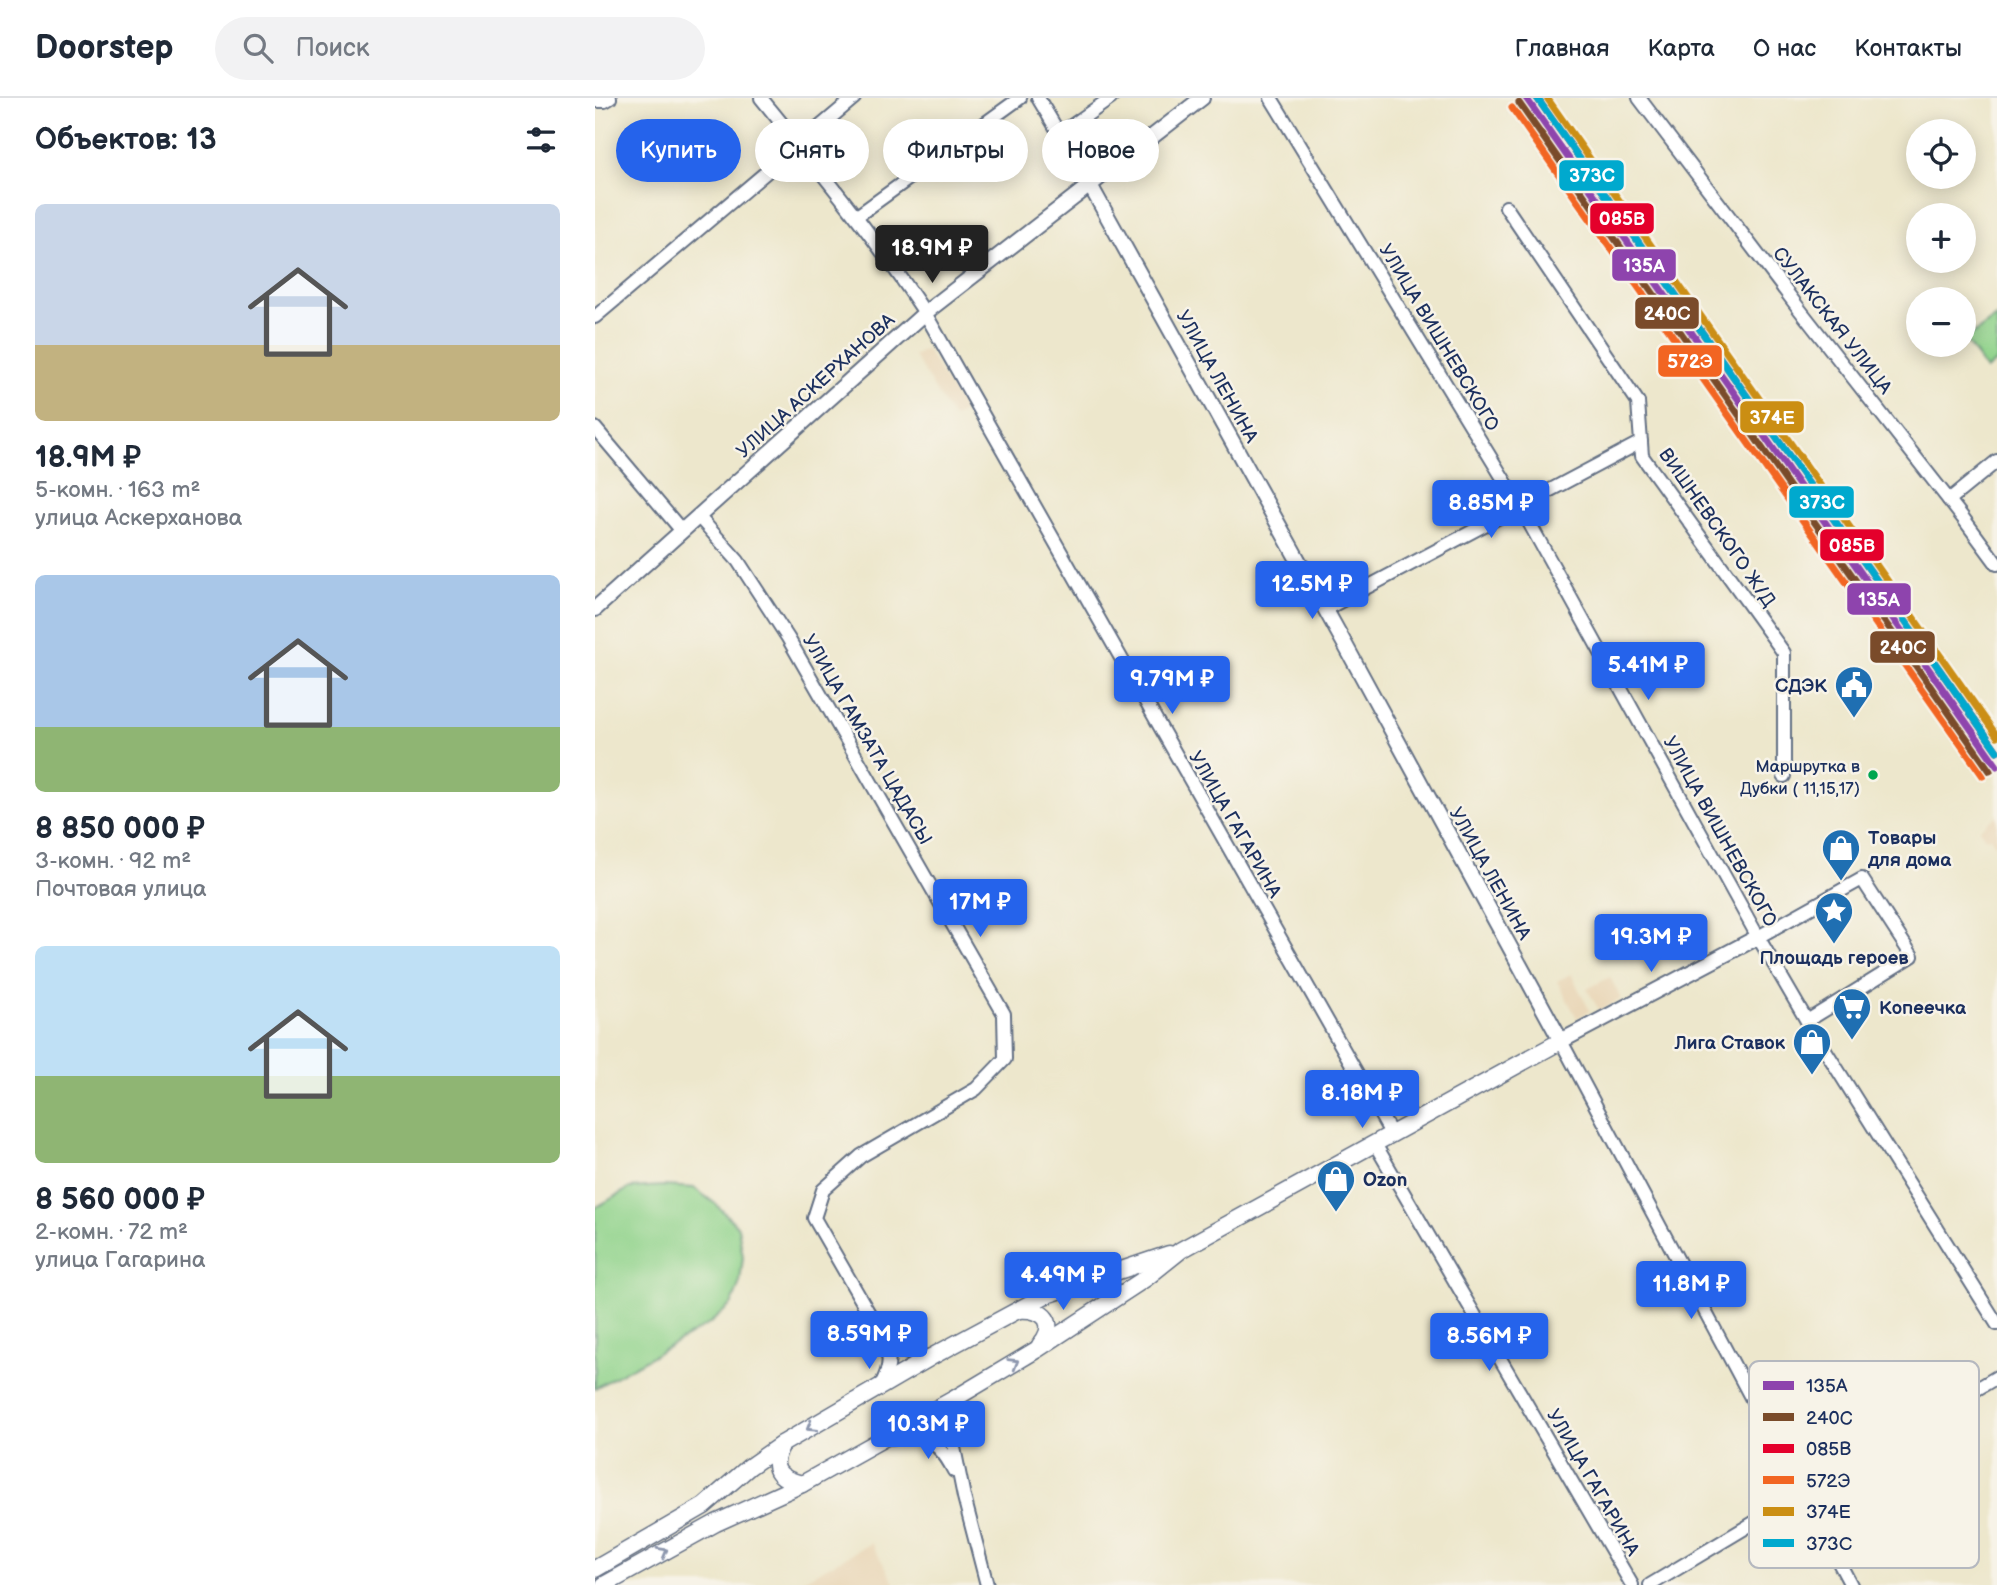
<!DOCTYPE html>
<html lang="ru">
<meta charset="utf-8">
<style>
:root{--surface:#fff;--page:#f2f2f3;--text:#1f2937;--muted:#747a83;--line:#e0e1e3;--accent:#2563eb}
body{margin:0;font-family:"Balsamiq Sans",sans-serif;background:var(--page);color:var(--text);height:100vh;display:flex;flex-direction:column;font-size:26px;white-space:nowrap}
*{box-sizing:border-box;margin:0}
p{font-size:23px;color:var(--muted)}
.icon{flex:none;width:38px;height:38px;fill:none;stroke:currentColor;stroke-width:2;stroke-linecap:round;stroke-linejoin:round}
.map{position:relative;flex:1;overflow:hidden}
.details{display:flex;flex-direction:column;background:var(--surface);width:595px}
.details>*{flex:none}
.guide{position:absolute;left:21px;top:21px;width:665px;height:63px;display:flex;gap:14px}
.fabs{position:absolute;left:1311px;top:21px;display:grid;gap:14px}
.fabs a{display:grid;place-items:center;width:70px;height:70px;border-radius:50%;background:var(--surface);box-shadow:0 4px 18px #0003;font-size:35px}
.price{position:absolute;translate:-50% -60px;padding:0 16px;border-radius:7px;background:var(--accent);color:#fff;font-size:23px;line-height:46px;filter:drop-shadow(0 2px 4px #0008)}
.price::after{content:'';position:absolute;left:50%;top:42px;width:21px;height:16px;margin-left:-10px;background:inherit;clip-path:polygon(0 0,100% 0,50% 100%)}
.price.selected{background:#222;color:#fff}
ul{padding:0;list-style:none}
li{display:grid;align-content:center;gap:14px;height:371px;padding:0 35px}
li span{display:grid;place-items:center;height:217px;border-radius:10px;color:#555}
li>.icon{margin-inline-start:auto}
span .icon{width:126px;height:126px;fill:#fffc;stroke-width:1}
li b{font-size:30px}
h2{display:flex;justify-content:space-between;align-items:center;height:84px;padding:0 35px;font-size:30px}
.tag{padding:0 24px;border-radius:32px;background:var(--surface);box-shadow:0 4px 18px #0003;font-size:24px;line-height:63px}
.tag.selected{background:var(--accent);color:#fff}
header{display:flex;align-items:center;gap:42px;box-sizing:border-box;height:98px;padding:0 35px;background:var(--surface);border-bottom:2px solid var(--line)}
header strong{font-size:33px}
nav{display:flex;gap:38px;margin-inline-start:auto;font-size:24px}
.search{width:490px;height:63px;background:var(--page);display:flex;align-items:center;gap:18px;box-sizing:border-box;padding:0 24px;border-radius:38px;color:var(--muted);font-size:26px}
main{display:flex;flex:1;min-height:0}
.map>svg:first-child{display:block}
.built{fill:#ead8ba}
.park{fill:#90d38b;stroke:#568174;stroke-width:2}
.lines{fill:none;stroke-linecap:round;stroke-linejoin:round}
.minor-casing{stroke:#646f84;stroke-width:16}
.tertiary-casing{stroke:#646f84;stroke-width:18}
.secondary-casing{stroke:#646f84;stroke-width:19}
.minor{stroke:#fff;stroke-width:12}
.tertiary{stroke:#fff;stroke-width:14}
.secondary{stroke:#fff;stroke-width:16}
.rail-1-casing{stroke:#f7f3e8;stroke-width:12}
.rail-2-casing{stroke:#f7f3e8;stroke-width:12}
.rail-3-casing{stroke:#f7f3e8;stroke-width:12}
.rail-4-casing{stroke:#f7f3e8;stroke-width:12}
.rail-5-casing{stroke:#f7f3e8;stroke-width:12}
.rail-6-casing{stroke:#f7f3e8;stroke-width:12}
.rail-1{stroke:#8e44ad;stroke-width:7}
.rail-2{stroke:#7a4b2a;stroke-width:7}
.rail-3{stroke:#e4002b;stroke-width:7}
.rail-4{stroke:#f26522;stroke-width:7}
.rail-5{stroke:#cb8e13;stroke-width:7}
.rail-6{stroke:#00a9ce;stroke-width:7}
.oneway{stroke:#8d97ae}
.bus-dot{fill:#00a651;stroke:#f7f3e8;stroke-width:2.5}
.labels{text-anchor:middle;stroke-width:5;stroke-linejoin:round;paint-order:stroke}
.bus-label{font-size:17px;fill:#1b2f5e;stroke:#f7f3e8;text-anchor:end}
.street-label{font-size:19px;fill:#1b2f5e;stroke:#f7f3e8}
.poi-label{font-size:19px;font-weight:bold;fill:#1b2f5e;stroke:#f7f3e8;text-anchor:start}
.key{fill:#f7f3e8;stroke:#b5b8bf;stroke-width:2}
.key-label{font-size:19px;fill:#1b2f5e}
.line-badge{stroke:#f7f3e8;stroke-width:2.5}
.badge-label{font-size:19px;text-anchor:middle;font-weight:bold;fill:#fff}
</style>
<header>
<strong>Doorstep</strong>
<div class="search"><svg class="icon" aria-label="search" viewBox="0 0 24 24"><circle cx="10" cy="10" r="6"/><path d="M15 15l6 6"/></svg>Поиск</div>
<nav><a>Главная</a><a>Карта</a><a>О нас</a><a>Контакты</a></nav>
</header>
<main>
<section class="details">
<h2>Объектов: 13<svg class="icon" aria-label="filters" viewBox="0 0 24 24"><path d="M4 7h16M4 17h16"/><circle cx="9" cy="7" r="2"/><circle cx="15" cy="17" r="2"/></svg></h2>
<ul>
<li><span style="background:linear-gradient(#c9d6e8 65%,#c2b280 0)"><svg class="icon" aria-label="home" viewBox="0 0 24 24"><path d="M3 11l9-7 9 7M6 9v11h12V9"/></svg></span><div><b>18.9M ₽</b><p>5-комн. · 163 m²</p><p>улица Аскерханова</p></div></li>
<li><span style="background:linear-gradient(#a9c7e8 70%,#8fb573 0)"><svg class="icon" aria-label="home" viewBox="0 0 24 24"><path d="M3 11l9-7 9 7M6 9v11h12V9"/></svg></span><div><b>8 850 000 ₽</b><p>3-комн. · 92 m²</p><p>Почтовая улица</p></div></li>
<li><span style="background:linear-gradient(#bfe0f5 60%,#8fb573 0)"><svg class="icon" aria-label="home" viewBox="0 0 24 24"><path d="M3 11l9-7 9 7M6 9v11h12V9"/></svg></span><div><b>8 560 000 ₽</b><p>2-комн. · 72 m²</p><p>улица Гагарина</p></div></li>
</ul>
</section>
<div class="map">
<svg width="1402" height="1487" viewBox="0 0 1402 1487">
<rect width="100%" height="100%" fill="#f7f3e8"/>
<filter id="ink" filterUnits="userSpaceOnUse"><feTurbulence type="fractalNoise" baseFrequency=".0143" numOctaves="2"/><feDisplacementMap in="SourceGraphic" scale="14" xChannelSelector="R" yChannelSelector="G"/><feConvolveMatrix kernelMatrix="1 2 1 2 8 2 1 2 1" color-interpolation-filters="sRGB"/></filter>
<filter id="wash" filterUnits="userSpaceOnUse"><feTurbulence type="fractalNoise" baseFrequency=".00686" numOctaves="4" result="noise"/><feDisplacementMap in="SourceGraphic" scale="28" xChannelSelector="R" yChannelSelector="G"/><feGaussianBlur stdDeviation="1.57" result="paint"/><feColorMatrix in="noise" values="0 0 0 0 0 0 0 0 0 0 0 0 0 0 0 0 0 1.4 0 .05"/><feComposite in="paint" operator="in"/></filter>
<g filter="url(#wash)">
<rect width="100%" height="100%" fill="#ede7cc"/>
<!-- built -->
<g class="built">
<polygon points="331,251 369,313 358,320 319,258"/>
<polygon points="1402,718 1402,749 1395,739 1391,741 1384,731"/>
<polygon points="1157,771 1180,814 1162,824 1138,781"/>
<polygon points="976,876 995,913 982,920 962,883"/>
<polygon points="1015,879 1026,901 1004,912 992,891"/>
<polygon points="276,1445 301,1487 199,1487"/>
</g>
<!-- park -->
<g class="park">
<polygon points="1402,219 1402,263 1391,272 1370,242"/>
<polygon points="69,1088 99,1090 122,1107 143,1129 148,1159 145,1184 137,1206 114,1226 0,1290 0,1110 35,1090"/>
</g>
</g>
<g filter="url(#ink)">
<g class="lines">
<!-- minor casing -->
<g class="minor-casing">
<g id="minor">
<path d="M166 0C223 70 280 139 330 215L797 1037"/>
<polyline points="443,0 495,87"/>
<polyline points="676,0 925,408 1163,839 1212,923 1402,1226"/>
<polyline points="1044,0 1205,212 1368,420 1402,466"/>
<polyline points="0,3 10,3 15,0"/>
<polyline points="465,36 516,0"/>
<polyline points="911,109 1043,304 1047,358 1189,555 1189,678"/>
<polyline points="262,118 425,0"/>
<polyline points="0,219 259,0"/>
<polyline points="0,330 87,433"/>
<polyline points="1354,402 1402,363"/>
<path d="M103 418 143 463 193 540 409 916 410 961 381 991 266 1058 228 1092 219 1120 287 1238C295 1259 297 1266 286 1287"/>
<polyline points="731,511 1046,344"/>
<polyline points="1163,839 1267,781 1317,858 1212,923"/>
<polyline points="966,943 1256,1487"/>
<polyline points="780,1046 1037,1487"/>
<path d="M287 1238C305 1252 314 1258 336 1259"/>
<polyline points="359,1301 355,1313 354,1325 369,1399 392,1487"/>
<path d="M292 1340C301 1340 312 1336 321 1338 340 1341 351 1357 359 1373"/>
<polyline points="1055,1487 1402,1279"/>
</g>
</g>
<!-- tertiary casing -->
<g class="tertiary-casing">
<g id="tertiary">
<polyline points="495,87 748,543 966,943 1163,839"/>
<polyline points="0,511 330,215 607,0"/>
</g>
</g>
<!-- secondary casing -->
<g class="secondary-casing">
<g id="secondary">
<path d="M424 1212C450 1210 463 1226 445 1247"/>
<path d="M187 1346C174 1370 182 1380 207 1386"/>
<polyline points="0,1471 109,1408 154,1369 187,1346 336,1259 449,1198 574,1156"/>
<polyline points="9,1487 121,1425 207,1386 359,1301 441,1252 551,1180 586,1152 966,943"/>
</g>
</g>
<!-- minor -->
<use href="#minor" class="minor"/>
<!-- tertiary -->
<use href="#tertiary" class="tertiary"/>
<!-- secondary -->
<use href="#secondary" class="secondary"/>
<!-- rail-1 casing -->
<g class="rail-1-casing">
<polyline id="rail-1" points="931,0 1402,668"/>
</g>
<!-- rail-2 casing -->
<g class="rail-2-casing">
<polyline id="rail-2" points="924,5 1395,673"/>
</g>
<!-- rail-3 casing -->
<g class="rail-3-casing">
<polyline id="rail-3" points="942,0 1402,653"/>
</g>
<!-- rail-4 casing -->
<g class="rail-4-casing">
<polyline id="rail-4" points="917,10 1388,678"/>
</g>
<!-- rail-5 casing -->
<g class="rail-5-casing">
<polyline id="rail-5" points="952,0 1402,638"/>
</g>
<!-- rail-6 casing -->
<g class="rail-6-casing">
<polyline id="rail-6" points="942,0 1402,653"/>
</g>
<!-- rail-1 -->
<use href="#rail-1" class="rail-1"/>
<!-- rail-2 -->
<use href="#rail-2" class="rail-2"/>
<!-- rail-3 -->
<use href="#rail-3" class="rail-3"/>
<!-- rail-4 -->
<use href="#rail-4" class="rail-4"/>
<!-- rail-5 -->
<use href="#rail-5" class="rail-5"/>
<!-- rail-6 -->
<use href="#rail-6" class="rail-6"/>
</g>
<!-- one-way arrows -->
<defs><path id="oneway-chevron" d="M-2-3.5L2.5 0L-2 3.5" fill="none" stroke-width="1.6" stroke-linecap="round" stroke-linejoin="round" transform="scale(1.75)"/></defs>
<g class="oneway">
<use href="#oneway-chevron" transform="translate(419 1265) rotate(-31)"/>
<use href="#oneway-chevron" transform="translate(216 1329) rotate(149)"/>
<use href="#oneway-chevron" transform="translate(68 1454) rotate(-29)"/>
</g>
</g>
<!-- icons -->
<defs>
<g id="civic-pin" transform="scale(2.0125)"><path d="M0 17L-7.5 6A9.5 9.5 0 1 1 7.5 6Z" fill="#1f6fb2" stroke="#f7f3e8"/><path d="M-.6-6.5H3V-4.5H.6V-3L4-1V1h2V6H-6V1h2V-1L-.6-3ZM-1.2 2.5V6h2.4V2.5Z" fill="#fff"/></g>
<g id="shop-pin" transform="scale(2.0125)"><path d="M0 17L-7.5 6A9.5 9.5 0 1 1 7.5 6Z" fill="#1f6fb2" stroke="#f7f3e8"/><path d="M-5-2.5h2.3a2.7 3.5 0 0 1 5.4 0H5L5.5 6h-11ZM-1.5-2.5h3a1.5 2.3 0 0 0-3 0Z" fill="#fff"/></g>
<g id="sight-pin" transform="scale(2.0125)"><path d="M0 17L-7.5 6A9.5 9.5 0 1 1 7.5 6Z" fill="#1f6fb2" stroke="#f7f3e8"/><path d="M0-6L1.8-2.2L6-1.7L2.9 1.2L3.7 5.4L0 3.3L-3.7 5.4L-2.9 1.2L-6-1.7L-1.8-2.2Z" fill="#fff"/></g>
<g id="supermarket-pin" transform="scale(2.0125)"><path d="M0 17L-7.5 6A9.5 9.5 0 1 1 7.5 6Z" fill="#1f6fb2" stroke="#f7f3e8"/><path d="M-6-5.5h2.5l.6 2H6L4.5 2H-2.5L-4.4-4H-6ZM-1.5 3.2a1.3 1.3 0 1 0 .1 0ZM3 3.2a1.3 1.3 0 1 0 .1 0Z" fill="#fff"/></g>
</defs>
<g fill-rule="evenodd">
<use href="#civic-pin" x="1259" y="587"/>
<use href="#shop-pin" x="1246" y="750"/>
<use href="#sight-pin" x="1239" y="813"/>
<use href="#supermarket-pin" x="1257" y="909"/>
<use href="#shop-pin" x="1217" y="944"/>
<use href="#shop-pin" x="741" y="1081"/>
</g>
<!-- markers -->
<circle class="bus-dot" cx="1278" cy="677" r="6"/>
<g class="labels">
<!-- bus labels -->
<g class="bus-label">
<text x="1265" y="674">Маршрутка в<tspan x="1265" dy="22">Дубки ( 11,15,17)</tspan></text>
</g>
<!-- street labels -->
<g class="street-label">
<text transform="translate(1238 222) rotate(52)" y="7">СУЛАКСКАЯ УЛИЦА</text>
<text transform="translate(845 239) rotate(59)" y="7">УЛИЦА ВИШНЕВСКОГО</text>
<text transform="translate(623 278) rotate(61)" y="7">УЛИЦА ЛЕНИНА</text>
<text transform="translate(220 287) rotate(-42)" y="7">УЛИЦА АСКЕРХАНОВА</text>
<text transform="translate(1123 429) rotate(55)" y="7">ВИШНЕВСКОГО Ж/Д</text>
<text transform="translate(273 641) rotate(60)" y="7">УЛИЦА ГАМЗАТА ЦАДАСЫ</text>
<text transform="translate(641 726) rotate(60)" y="7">УЛИЦА ГАГАРИНА</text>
<text transform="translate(1126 733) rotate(61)" y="7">УЛИЦА ВИШНЕВСКОГО</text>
<text transform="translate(896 775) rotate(61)" y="7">УЛИЦА ЛЕНИНА</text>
<text transform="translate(999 1384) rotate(60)" y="7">УЛИЦА ГАГАРИНА</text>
</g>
<!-- poi labels -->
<g class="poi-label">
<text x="1232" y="594" text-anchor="end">СДЭК</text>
<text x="1273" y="746">Товары<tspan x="1273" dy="22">для дома</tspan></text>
<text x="1239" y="866" text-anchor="middle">Площадь героев</text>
<text x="1284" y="916">Копеечка</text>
<text x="1190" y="951" text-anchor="end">Лига Ставок</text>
<text x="768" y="1088">Ozon</text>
</g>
</g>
<!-- legend -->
<rect x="1154" y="1263" width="230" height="207" rx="10" class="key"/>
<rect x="1168" y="1283" width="31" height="9" fill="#8e44ad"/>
<rect x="1168" y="1315" width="31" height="8" fill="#7a4b2a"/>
<rect x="1168" y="1346" width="31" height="9" fill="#e4002b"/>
<rect x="1168" y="1378" width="31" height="8" fill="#f26522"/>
<rect x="1168" y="1409" width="31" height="9" fill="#cb8e13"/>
<rect x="1168" y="1441" width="31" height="8" fill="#00a9ce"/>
<g class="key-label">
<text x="1211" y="1294">135А</text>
<text x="1211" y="1326">240С</text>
<text x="1211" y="1357">085В</text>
<text x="1211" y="1389">572Э</text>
<text x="1211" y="1420">374Е</text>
<text x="1211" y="1452">373C</text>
</g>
<g class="line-badge">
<rect x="963" y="61" width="67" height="33" rx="7" fill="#00a9ce"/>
<rect x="994" y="104" width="66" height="33" rx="7" fill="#e4002b"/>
<rect x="1016" y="150" width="66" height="34" rx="7" fill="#8e44ad"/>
<rect x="1039" y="198" width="66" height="34" rx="7" fill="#7a4b2a"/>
<rect x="1062" y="246" width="66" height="34" rx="7" fill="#f26522"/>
<rect x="1144" y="302" width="66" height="34" rx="7" fill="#cb8e13"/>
<rect x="1193" y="387" width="67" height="34" rx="7" fill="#00a9ce"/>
<rect x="1224" y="430" width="66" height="34" rx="7" fill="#e4002b"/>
<rect x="1251" y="484" width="66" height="34" rx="7" fill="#8e44ad"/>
<rect x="1274" y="532" width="67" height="34" rx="7" fill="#7a4b2a"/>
</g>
<g class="badge-label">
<text x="997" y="84">373C</text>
<text x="1027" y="127">085В</text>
<text x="1049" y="174">135А</text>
<text x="1072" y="222">240С</text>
<text x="1095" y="270">572Э</text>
<text x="1177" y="326">374Е</text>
<text x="1227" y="411">373C</text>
<text x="1257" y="454">085В</text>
<text x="1284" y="508">135А</text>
<text x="1308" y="556">240С</text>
</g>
</svg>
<div class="fabs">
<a><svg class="icon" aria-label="locate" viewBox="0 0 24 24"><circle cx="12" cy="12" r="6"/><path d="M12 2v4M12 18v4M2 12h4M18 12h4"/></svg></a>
<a>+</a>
<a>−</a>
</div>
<b class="price selected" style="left:337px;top:187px">18.9M ₽</b>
<b class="price" style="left:896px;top:442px">8.85M ₽</b>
<b class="price" style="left:717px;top:523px">12.5M ₽</b>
<b class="price" style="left:1053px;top:604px">5.41M ₽</b>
<b class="price" style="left:577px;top:618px">9.79M ₽</b>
<b class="price" style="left:385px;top:841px">17M ₽</b>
<b class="price" style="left:1056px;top:876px">19.3M ₽</b>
<b class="price" style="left:767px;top:1032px">8.18M ₽</b>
<b class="price" style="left:468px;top:1214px">4.49M ₽</b>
<b class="price" style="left:1096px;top:1223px">11.8M ₽</b>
<b class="price" style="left:274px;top:1273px">8.59M ₽</b>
<b class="price" style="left:894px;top:1275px">8.56M ₽</b>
<b class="price" style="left:333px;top:1363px">10.3M ₽</b>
<div class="guide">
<a class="tag selected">Купить</a>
<a class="tag">Снять</a>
<a class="tag">Фильтры</a>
<a class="tag">Новое</a>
</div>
</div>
</main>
